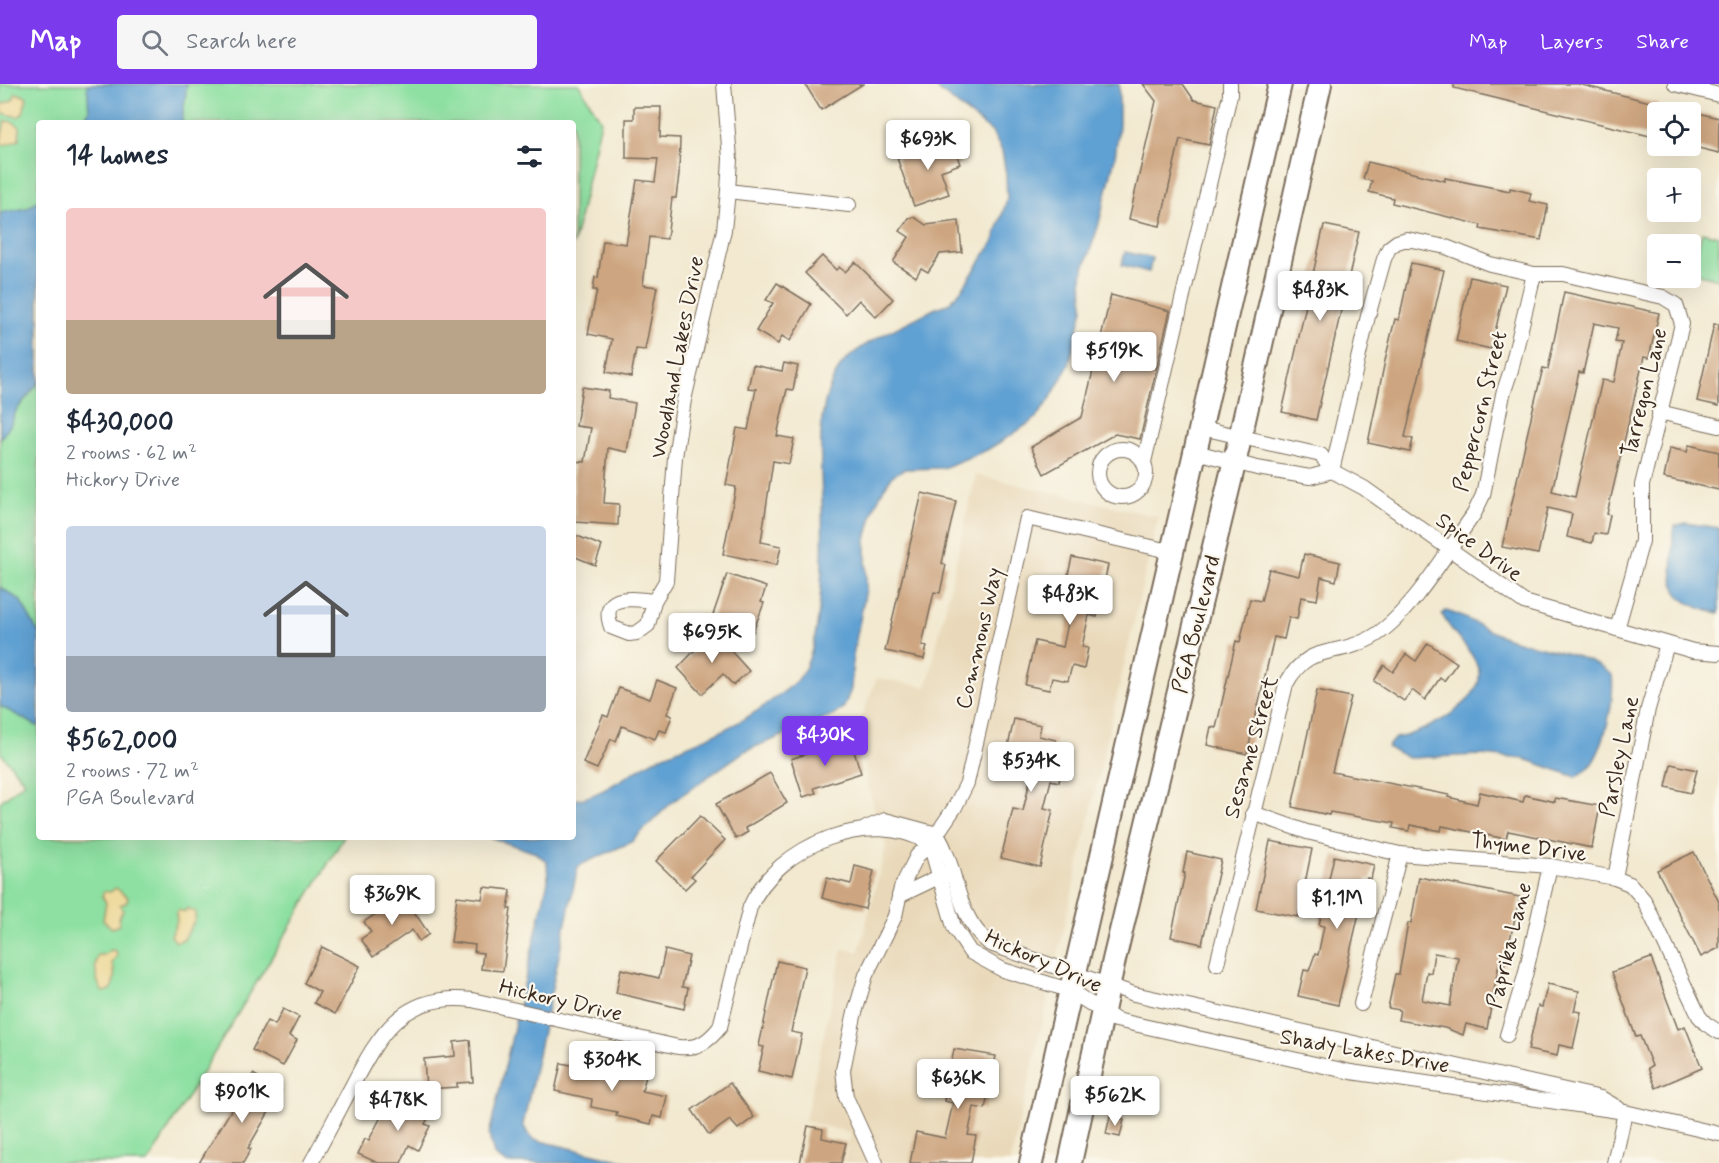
<!DOCTYPE html>
<meta charset="utf-8">
<style>
:root{--surface:#fff;--page:#f6f6f7;--text:#1f2937;--muted:#747a83;--accent:#7c3aed}
body{margin:0;font-family:Mynerve,sans-serif;background:var(--page);color:var(--text);height:100vh;display:flex;flex-direction:column;font-size:22px;white-space:nowrap}
*{box-sizing:border-box;margin:0}
p{font-size:20px;color:var(--muted)}
.icon{flex:none;width:33px;height:33px;fill:none;stroke:currentColor;stroke-width:2;stroke-linecap:round;stroke-linejoin:round}
.map{position:relative;flex:1;overflow:hidden}
.sheet{position:absolute;left:36px;top:36px;width:540px;height:720px;display:flex;flex-direction:column;background:var(--surface);border-radius:6px;box-shadow:0 6px 24px #0002}
.sheet>*{flex:none}
.fabs{position:absolute;left:1647px;top:18px;display:grid;gap:12px}
.fabs a{display:grid;place-items:center;width:54px;height:54px;border-radius:6px;background:var(--surface);box-shadow:0 6px 24px #0002;font-size:30px}
.price{position:absolute;translate:-50% -51px;padding:0 14px;border-radius:6px;background:#fff;color:#222;font-size:20px;line-height:39px;filter:drop-shadow(0 2px 3px #0008)}
.price::after{content:'';position:absolute;left:50%;top:36px;width:18px;height:14px;margin-left:-9px;background:inherit;clip-path:polygon(0 0,100% 0,50% 100%)}
.price.selected{background:var(--accent);color:#fff}
ul{padding:0;list-style:none}
li{display:grid;align-content:center;gap:12px;height:318px;padding:0 30px}
li span{display:grid;place-items:center;height:186px;border-radius:6px;color:#555}
li>.icon{margin-inline-start:auto}
span .icon{width:108px;height:108px;fill:#fffc;stroke-width:1}
li b{font-size:26px}
h2{display:flex;justify-content:space-between;align-items:center;height:72px;padding:0 30px;font-size:26px}
header{display:flex;align-items:center;gap:36px;box-sizing:border-box;height:84px;padding:0 30px;background:var(--accent);color:#fff}
header strong{font-size:28px}
nav{display:flex;gap:33px;margin-inline-start:auto;font-size:21px}
.search{width:420px;height:54px;background:var(--page);display:flex;align-items:center;gap:15px;box-sizing:border-box;padding:0 21px;border-radius:6px;color:var(--muted);font-size:22px}
.map>svg:first-child{display:block}
.built{fill:#e9d9ba}
.green{fill:#8de0a1;stroke:#648560;stroke-width:1.5}
.sand{fill:#eeda9e;stroke:#94825e;stroke-width:1.5}
.water{fill:#60a1d3;stroke:#4e6678;stroke-width:1.5}
.building{fill:#cda580;fill-rule:evenodd}
.lines{fill:none;stroke-linecap:round;stroke-linejoin:round}
.minor-casing{stroke:#7b6d5c;stroke-width:16}
.primary-casing{stroke:#7b6d5c;stroke-width:26}
.minor{stroke:#fff;stroke-width:14}
.primary{stroke:#fff;stroke-width:22}
.labels{text-anchor:middle;stroke-width:4.5;stroke-linejoin:round;paint-order:stroke}
.street-label{font-size:22px;fill:#3b2a1e;stroke:#fbf7ec}
</style>
<header>
<strong>Map</strong>
<div class="search"><svg class="icon" aria-label="search" viewBox="0 0 24 24"><circle cx="10" cy="10" r="6"/><path d="M15 15l6 6"/></svg>Search here</div>
<nav><a>Map</a><a>Layers</a><a>Share</a></nav>
</header>
<div class="map">
<svg width="1719" height="1079" viewBox="0 0 1719 1079">
<rect width="100%" height="100%" fill="#fbf7ec"/>
<filter id="ink" filterUnits="userSpaceOnUse"><feTurbulence type="fractalNoise" baseFrequency=".0167" numOctaves="2"/><feDisplacementMap in="SourceGraphic" scale="12" xChannelSelector="R" yChannelSelector="G"/><feConvolveMatrix kernelMatrix="1 2 1 2 8 2 1 2 1" color-interpolation-filters="sRGB"/></filter>
<filter id="wash" filterUnits="userSpaceOnUse"><feTurbulence type="fractalNoise" baseFrequency=".008" numOctaves="4" result="noise"/><feDisplacementMap in="SourceGraphic" scale="24" xChannelSelector="R" yChannelSelector="G"/><feGaussianBlur stdDeviation="1.35" result="paint"/><feColorMatrix in="noise" values="0 0 0 0 0 0 0 0 0 0 0 0 0 0 0 0 0 1.4 0 .05"/><feComposite in="paint" operator="in"/></filter>
<g filter="url(#wash)">
<rect width="100%" height="100%" fill="#f2e9d0"/>
<!-- built -->
<polygon class="built" points="976,391 1158,433 1010,1079 844,1079 851,1049 805,1037 843,865 859,868 886,762 867,700 859,640 877,594 927,603"/>
<!-- green -->
<g class="green">
<polygon points="0,0 579,0 601,37 573,161 573,39 39,39 39,753 344,753 148,1079 0,1079 0,718 25,698 0,668"/>
<polygon points="1702,148 1719,152 1719,195 1692,188"/>
</g>
<!-- sand -->
<g class="sand">
<polygon points="16,9 27,13 23,29 18,33 2,29 1,21 13,16"/>
<polygon points="5,37 13,38 20,43 19,56 5,61 0,59"/>
<polygon points="116,804 128,814 126,819 120,821 123,827 119,833 119,841 112,844 103,836 106,819 102,812 104,807 110,808"/>
<polygon points="187,824 195,828 195,836 184,855 176,858 171,852 177,837 176,829 179,826 185,828"/>
<path d="M111 866 116 867 117 871 112 880C116 887 114 898 111 906L103 908C96 899 93 881 98 871H104Z"/>
</g>
<!-- water -->
<g class="water">
<polygon points="87,0 187,0 182,38 81,39 89,27"/>
<path d="M931 0H1119V41L1115 73 1098 143 1082 190 1083 225 1069 280 1049 317 1035 335 1010 352 987 366 943 384 905 385 893 391 884 404 874 424 866 456V505L853 571 851 605 844 623 834 631 745 667 672 718 631 758 578 782 523 1041 532 1055 632 1079H506L494 1071 489 1051 548 797 547 778 536 769 489 753H573V716C602 714 635 684 662 672 702 656 737 643 771 617 781 609 791 604 799 594 827 559 823 434 821 388 820 351 819 315 840 283 856 260 910 238 936 224L948 220 962 205 994 157 1007 115 1006 90 1002 67 992 48Z"/>
<polygon points="39,116 39,298 16,327 10,342 0,355 0,129 27,124"/>
<polygon points="1125,168 1152,174 1149,188 1122,181"/>
<path d="M1686 439 1719 444V529C1661 518 1674 496 1673 447L1675 442Z"/>
<polygon points="0,503 20,516 39,550 39,643 0,622"/>
<path d="M1446 527C1467 532 1482 545 1502 552 1538 566 1582 566 1612 591 1615 615 1605 661 1591 681 1588 686 1581 689 1576 693L1525 675 1481 671 1408 674 1387 663 1395 654C1421 651 1490 617 1478 583 1470 562 1451 550 1442 530Z"/>
</g>
<g id="blocks">
<!-- building -->
<g class="building">
<polygon points="805,0 863,0 821,26"/>
<polygon points="1143,0 1183,0 1194,16 1217,21 1209,61 1180,55 1160,142 1129,135 1156,17"/>
<polygon points="1454,0 1578,0 1658,20 1658,54 1454,4"/>
<polygon points="634,23 661,23 660,53 680,54 679,90 676,114 672,114 667,155 649,153 643,201 657,203 645,266 636,265 631,293 606,288 612,255 588,250 597,206 593,206 595,193 598,194 603,157 626,160 637,96 655,98 658,75 626,74 626,35 634,35"/>
<polygon points="1690,27 1719,34 1719,69 1690,62"/>
<polygon points="951,55 960,80 941,87 949,110 914,122 897,74"/>
<polygon points="1368,78 1445,97 1445,94 1510,107 1510,104 1531,109 1529,117 1548,121 1541,156 1480,145 1481,141 1392,119 1393,114 1369,108 1372,97 1363,95"/>
<polygon points="914,133 926,141 959,137 962,168 940,170 928,188 921,184 916,193 893,178 909,153 900,147 909,134"/>
<polygon points="1324,141 1359,148 1316,336 1282,328"/>
<polygon points="822,172 836,186 839,183 845,188 855,178 893,215 876,233 859,216 846,230 805,189"/>
<polygon points="1411,179 1444,186 1405,353 1413,355 1410,368 1368,359 1386,272 1395,235 1399,236"/>
<polygon points="1470,193 1506,201 1491,265 1456,257"/>
<polygon points="777,199 811,220 790,257 782,252 778,260 756,247 773,219 766,216"/>
<path d="M1564 208 1659 229 1649 274 1644 273 1607 430 1610 431 1606 451 1594 449 1592 459 1567 453 1572 430 1548 424 1538 470 1502 463 1532 329 1543 284 1548 285ZM1594 239 1618 244 1615 258 1622 259 1614 298 1602 296 1575 413 1552 407 1579 288 1583 289Z"/>
<polygon points="1111,211 1170,227 1140,355 1115,350 1044,390 1031,363 1082,333"/>
<polygon points="1714,240 1719,240 1719,322 1697,317"/>
<polygon points="784,279 798,282 793,306 787,305 777,352 794,355 789,380 773,377 761,458 781,462 777,481 723,470 736,403 726,401 737,344 748,346 756,305 748,304 753,281 782,287"/>
<polygon points="582,303 609,307 608,314 635,319 627,368 608,364 604,419 619,420 618,441 575,438 573,377 585,378 591,344 576,342"/>
<polygon points="1689,361 1719,368 1719,406 1664,394 1670,364 1687,368"/>
<polygon points="922,409 956,417 942,479 946,481 940,509 934,508 922,561 927,562 924,575 885,567"/>
<polygon points="575,451 602,462 595,481 573,472"/>
<polygon points="1304,470 1340,478 1336,497 1321,493 1317,516 1301,513 1297,535 1289,533 1284,555 1274,553 1247,670 1207,661 1211,643 1216,644 1236,557 1240,558 1250,515 1261,517 1269,485 1299,492"/>
<polygon points="1072,473 1108,481 1097,533 1089,531 1082,563 1088,564 1084,585 1072,582 1068,597 1052,594 1049,606 1025,601 1035,557 1063,563 1072,520 1062,518"/>
<polygon points="727,490 766,503 761,518 764,519 753,548 712,534"/>
<polygon points="713,547 749,587 733,601 723,590 702,610 678,584"/>
<polygon points="1428,559 1457,579 1444,597 1440,594 1425,616 1412,606 1404,617 1374,597 1384,581 1393,588 1406,570 1416,577"/>
<polygon points="657,596 677,604 667,630 672,632 666,648 659,646 655,655 622,642 616,657 611,655 597,685 583,679 603,631 608,633 619,604 650,615"/>
<polygon points="1317,606 1351,613 1332,688 1449,711 1448,713 1477,720 1480,708 1523,718 1525,711 1555,718 1555,714 1600,722 1592,764 1508,747 1506,755 1442,742 1441,747 1410,741 1409,747 1393,744 1394,739 1330,728 1329,731 1292,723"/>
<polygon points="1014,635 1041,641 1039,652 1056,656 1052,672 1064,675 1059,698 1051,696 1044,724 1053,726 1040,783 1001,774 1013,725 1023,727 1032,687 1004,681"/>
<polygon points="850,655 861,689 814,704 816,709 803,713 791,675"/>
<polygon points="1671,680 1697,686 1691,709 1666,703"/>
<polygon points="770,689 787,719 745,744 748,748 736,755 716,720"/>
<polygon points="700,732 725,756 691,792 695,795 685,805 656,777"/>
<polygon points="1270,757 1312,765 1298,833 1256,825"/>
<polygon points="1187,768 1221,776 1202,860 1171,853 1185,789 1183,789"/>
<polygon points="1694,768 1719,818 1719,864 1701,873 1657,786"/>
<polygon points="1334,772 1374,781 1371,795 1367,794 1338,921 1298,912 1304,886 1309,887 1315,870 1318,871 1324,842 1319,841"/>
<polygon points="855,782 874,787 865,825 822,814 827,794 851,800"/>
<path d="M1419 793 1520 813 1504 881 1499 880 1487 945 1466 940 1463 951 1445 944 1398 936 1400 926 1388 924 1395 890H1399L1408 839H1411ZM1434 869 1458 873 1450 922 1422 916 1427 888 1431 889Z"/>
<polygon points="484,803 511,806 508,825 511,825 503,887 481,885 483,869 474,868 475,861 451,858 457,812 482,815"/>
<polygon points="403,811 429,850 419,857 412,846 373,873 361,855 371,848 364,838"/>
<polygon points="322,863 360,882 335,930 314,919 320,908 304,899"/>
<polygon points="665,866 689,872 682,903 688,904 684,925 616,909 621,885 659,894"/>
<polygon points="1651,874 1678,945 1685,942 1702,984 1656,1004 1648,984 1652,982 1640,952 1636,953 1612,888"/>
<polygon points="777,877 805,883 791,948 802,950 792,995 758,987 764,963 759,962"/>
<polygon points="1548,900 1579,907 1574,927 1581,928 1573,964 1559,961 1557,972 1528,966 1538,922 1542,923"/>
<polygon points="283,925 299,933 289,952 297,956 283,982 252,966 267,937 275,941"/>
<polygon points="470,956 473,998 457,999 457,1003 426,1005 424,975 455,972 454,958"/>
<polygon points="954,965 996,972 985,1025 974,1023 968,1051 976,1052 971,1079 910,1079 916,1048 945,1054 953,1019 944,1017"/>
<polygon points="561,979 625,992 626,987 646,992 642,1007 667,1012 662,1034 653,1032 651,1040 616,1032 617,1028 591,1023 592,1015 555,1007"/>
<polygon points="253,990 281,1007 248,1064 251,1065 243,1079 199,1079"/>
<polygon points="730,999 754,1033 738,1045 730,1036 709,1051 692,1026"/>
<polygon points="402,1008 433,1024 425,1040 430,1042 418,1066 409,1061 401,1079 378,1079 358,1070 365,1055 369,1056 384,1027 390,1031"/>
<polygon points="1110,1032 1124,1036 1120,1053 1106,1050"/>
<polygon points="808,1042 823,1045 822,1054 846,1059 841,1079 800,1079"/>
</g>
</g>
</g>
<g filter="url(#ink)">
<use href="#blocks" fill-opacity="0" stroke="#7b6d5c" stroke-width="1.5"/>
<g class="lines">
<!-- minor casing -->
<g class="minor-casing">
<g id="minor">
<polyline points="1675,0 1719,11"/>
<polyline points="728,107 849,121"/>
<polyline points="1659,328 1719,342"/>
<polyline points="1202,344 1321,371 1332,387 1364,404 1524,518 1693,567 1719,569"/>
<circle cx="1122" cy="389" r="24"/>
<polyline points="1196,368 1257,384 1310,393 1332,387"/>
<polyline points="1144,378 1230,11 1230,0"/>
<polyline points="1332,387 1368,232 1384,175 1389,164 1397,158 1407,155 1446,163 1490,180 1534,190 1563,190 1663,213 1676,221 1682,240 1642,401 1642,457 1617,545"/>
<path d="M654 517C633 515 599 508 611 543L629 550 637 549 648 541 654 517 666 497 675 373 684 316 724 146 728 107 730 75 724 0"/>
<polyline points="1253,729 1307,748 1400,770 1550,782 1615,794 1630,800 1644,816 1699,932 1706,940 1719,948"/>
<path d="M866 744 885 736 937 750C960 788 953 830 990 860L1134 910 1601 1014 1618 1024"/>
<polyline points="1615,794 1648,625 1667,560"/>
<polyline points="899,812 949,788"/>
<path d="M1217 880 1286 600C1310 557 1333 575 1371 554 1409 533 1448 466 1474 430L1483 411 1503 310 1511 286 1534 190"/>
<polyline points="1361,920 1400,770"/>
<polyline points="1507,951 1525,892 1550,782"/>
<path d="M311 1079C325 1054 338 1028 352 1002 380 949 403 908 472 916L678 963C698 965 708 958 720 943L750 823C776 762 872 722 930 760L954 843 970 868 1003 886 1069 906 1116 936 1351 988 1625 1028 1719 1050"/>
<polyline points="876,1079 846,1013 843,986 854,932 866,891 895,832 901,804 917,772 930,760 955,723 967,699 1027,434 1173,468"/>
<polyline points="1614,1079 1625,1028"/>
</g>
</g>
<!-- primary casing -->
<g class="primary-casing">
<g id="primary">
<polyline points="1031,1079 1280,0"/>
<polyline points="1070,1079 1114,876 1235,376 1320,0"/>
</g>
</g>
<!-- minor -->
<use href="#minor" class="minor"/>
<!-- primary -->
<use href="#primary" class="primary"/>
</g>
</g>
<g class="labels">
<!-- street labels -->
<g class="street-label">
<text transform="translate(676 273) rotate(-79)" y="8">Woodland Lakes Drive</text>
<text transform="translate(1643 308) rotate(-76)" y="8">Tarregon Lane</text>
<text transform="translate(1479 327) rotate(-76)" y="8">Peppercorn Street</text>
<text transform="translate(1480 462) rotate(36)" y="8">Spice Drive</text>
<text transform="translate(1195 540) rotate(-76)" y="8">PGA Boulevard</text>
<text transform="translate(978 554) rotate(-77)" y="8">Commons Way</text>
<text transform="translate(1250 663) rotate(-74)" y="8">Sesame Street</text>
<text transform="translate(1618 672) rotate(-78)" y="8">Parsley Lane</text>
<text transform="translate(1529 762) rotate(7)" y="8">Thyme Drive</text>
<text transform="translate(1508 861) rotate(-76)" y="8">Paprika Lane</text>
<text transform="translate(1044 876) rotate(24)" y="8">Hickory Drive</text>
<text transform="translate(561 915) rotate(13)" y="8">Hickory Drive</text>
<text transform="translate(1365 966) rotate(10)" y="8">Shady Lakes Drive</text>
</g>
</g>
</svg>
<div class="fabs">
<a><svg class="icon" aria-label="locate" viewBox="0 0 24 24"><circle cx="12" cy="12" r="6"/><path d="M12 2v4M12 18v4M2 12h4M18 12h4"/></svg></a>
<a>+</a>
<a>−</a>
</div>
<b class="price" style="left:928px;top:87px">$693K</b>
<b class="price" style="left:1320px;top:238px">$483K</b>
<b class="price" style="left:1114px;top:299px">$519K</b>
<b class="price" style="left:1070px;top:542px">$483K</b>
<b class="price" style="left:712px;top:580px">$695K</b>
<b class="price selected" style="left:825px;top:683px">$430K</b>
<b class="price" style="left:1031px;top:709px">$534K</b>
<b class="price" style="left:392px;top:842px">$369K</b>
<b class="price" style="left:1337px;top:846px">$1.1M</b>
<b class="price" style="left:612px;top:1008px">$304K</b>
<b class="price" style="left:958px;top:1026px">$636K</b>
<b class="price" style="left:242px;top:1040px">$901K</b>
<b class="price" style="left:1115px;top:1043px">$562K</b>
<b class="price" style="left:398px;top:1048px">$478K</b>
<section class="sheet">
<h2>14 homes<svg class="icon" aria-label="filters" viewBox="0 0 24 24"><path d="M4 7h16M4 17h16"/><circle cx="9" cy="7" r="2"/><circle cx="15" cy="17" r="2"/></svg></h2>
<ul>
<li><span style="background:linear-gradient(#f6c9c9 60%,#b9a48a 0)"><svg class="icon" aria-label="home" viewBox="0 0 24 24"><path d="M3 11l9-7 9 7M6 9v11h12V9"/></svg></span><div><b>$430,000</b><p>2 rooms · 62 m²</p><p>Hickory Drive</p></div></li>
<li><span style="background:linear-gradient(#c9d6e8 70%,#9aa5b1 0)"><svg class="icon" aria-label="home" viewBox="0 0 24 24"><path d="M3 11l9-7 9 7M6 9v11h12V9"/></svg></span><div><b>$562,000</b><p>2 rooms · 72 m²</p><p>PGA Boulevard</p></div></li>
</ul>
</section>
</div>
